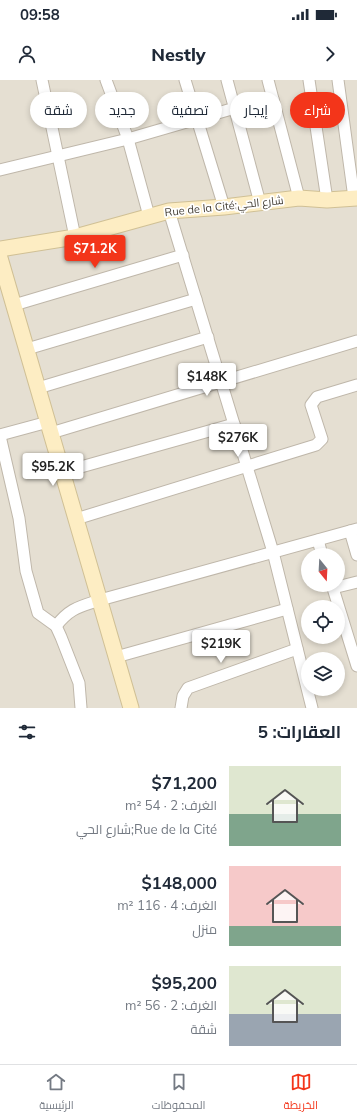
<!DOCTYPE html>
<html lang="ar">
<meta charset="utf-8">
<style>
:root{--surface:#fff;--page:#f6f6f7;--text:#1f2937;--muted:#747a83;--line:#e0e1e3;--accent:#f3351a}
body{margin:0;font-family:Mulish,Cairo,sans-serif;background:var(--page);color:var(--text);direction:rtl;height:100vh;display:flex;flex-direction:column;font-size:15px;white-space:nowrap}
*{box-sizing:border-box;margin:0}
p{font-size:13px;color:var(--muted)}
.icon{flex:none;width:22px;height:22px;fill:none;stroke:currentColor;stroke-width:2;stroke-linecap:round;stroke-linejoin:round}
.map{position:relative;height:628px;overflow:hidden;direction:ltr}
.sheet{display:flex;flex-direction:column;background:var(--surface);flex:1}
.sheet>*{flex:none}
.banner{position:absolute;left:12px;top:12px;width:333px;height:36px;direction:rtl;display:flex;gap:8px}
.needle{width:26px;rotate:162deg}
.tools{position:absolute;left:301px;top:468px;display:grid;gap:8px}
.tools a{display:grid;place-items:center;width:44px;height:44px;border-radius:50%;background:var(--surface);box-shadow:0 2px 6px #0003;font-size:20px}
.price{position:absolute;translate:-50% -34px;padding:0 9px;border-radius:4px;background:#fff;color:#222;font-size:13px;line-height:26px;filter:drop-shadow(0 1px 2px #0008)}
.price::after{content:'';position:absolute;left:50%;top:24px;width:12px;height:9px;margin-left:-6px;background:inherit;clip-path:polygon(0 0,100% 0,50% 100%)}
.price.on{background:var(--accent);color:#fff}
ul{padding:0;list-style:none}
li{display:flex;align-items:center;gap:12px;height:100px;padding:0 16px}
li span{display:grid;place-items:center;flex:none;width:112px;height:80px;border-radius:0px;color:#555}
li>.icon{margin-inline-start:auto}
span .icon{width:48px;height:48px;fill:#fffc;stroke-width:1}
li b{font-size:17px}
h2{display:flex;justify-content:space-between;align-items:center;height:48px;padding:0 16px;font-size:17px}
.chip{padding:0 14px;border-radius:18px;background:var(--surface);box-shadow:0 2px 6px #0003;font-size:14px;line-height:36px}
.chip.on{background:var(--accent);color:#fff}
.status{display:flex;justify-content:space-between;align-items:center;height:28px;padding:0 20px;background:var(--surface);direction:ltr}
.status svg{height:11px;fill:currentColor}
header{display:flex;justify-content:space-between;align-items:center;height:52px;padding:0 16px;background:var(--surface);font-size:18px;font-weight:800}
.tab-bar{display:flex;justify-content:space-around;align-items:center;height:56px;border-top:1px solid var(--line);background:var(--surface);font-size:11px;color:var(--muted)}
.tab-bar a{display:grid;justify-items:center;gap:2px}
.tab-bar .on{color:var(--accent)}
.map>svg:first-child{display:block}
.residential{fill:#e5dfd2;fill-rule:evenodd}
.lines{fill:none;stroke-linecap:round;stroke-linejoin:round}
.street-casing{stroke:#bfb7aa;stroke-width:13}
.secondary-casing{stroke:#d0c095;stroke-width:17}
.street{stroke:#fff;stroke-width:11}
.secondary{stroke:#fdedc3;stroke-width:15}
.labels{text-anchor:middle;stroke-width:3.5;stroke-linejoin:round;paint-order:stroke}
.street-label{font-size:11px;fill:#433d34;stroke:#fff}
</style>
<div class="status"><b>09:58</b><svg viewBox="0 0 49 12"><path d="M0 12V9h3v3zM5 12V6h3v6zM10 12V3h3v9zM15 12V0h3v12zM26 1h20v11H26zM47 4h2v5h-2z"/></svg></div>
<header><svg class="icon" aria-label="forward" viewBox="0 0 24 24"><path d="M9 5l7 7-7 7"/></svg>Nestly<svg class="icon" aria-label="person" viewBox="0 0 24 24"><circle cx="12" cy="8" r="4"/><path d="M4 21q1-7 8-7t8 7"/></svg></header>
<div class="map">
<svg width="357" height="628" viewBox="0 0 357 628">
<rect width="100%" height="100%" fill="#f1ede4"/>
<!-- residential -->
<path class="residential" d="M0 0H357V628H0ZM308 475H338V505H308ZM308 527H338V557H308ZM308 579H338V609H308Z"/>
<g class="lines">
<!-- street casing -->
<g class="street-casing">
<g id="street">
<polyline points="42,0 75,157"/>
<polyline points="106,0 128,59 149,136"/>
<polyline points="227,0 260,123"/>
<polyline points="268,0 299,118"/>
<polyline points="309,0 327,120"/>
<polyline points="338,0 354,118"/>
<polyline points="0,90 128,59 197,39 185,0"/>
<polyline points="224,127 197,39 235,28 273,19"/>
<polyline points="169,131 273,472 312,628"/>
<polyline points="14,225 183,175"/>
<polyline points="27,269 196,219"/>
<polyline points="38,308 208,257"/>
<polyline points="51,353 357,261"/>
<polyline points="0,355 48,342"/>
<polyline points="0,356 19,438 26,491 38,533 56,546 61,557 79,603 81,628"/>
<polyline points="63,392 234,344"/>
<polyline points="76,439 316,365 322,359 311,325 317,317 357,305"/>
<polyline points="350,451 357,475"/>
<polyline points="318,460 322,475"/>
<polyline points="332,505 357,586"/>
<polyline points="333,508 357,502"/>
<path d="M56 546C70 528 79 527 100 520L357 449"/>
<polyline points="116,577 287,529"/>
<polyline points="181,628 183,616 188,608 297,569"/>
</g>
</g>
<!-- secondary casing -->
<g class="secondary-casing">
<g id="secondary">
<polyline points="0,169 75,157 169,131 224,127 299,118 327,120 357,118"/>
<polyline points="0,178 131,628"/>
</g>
</g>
<!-- street -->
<use href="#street" class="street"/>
<!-- secondary -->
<use href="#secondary" class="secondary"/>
</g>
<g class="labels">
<!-- street labels -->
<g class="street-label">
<text transform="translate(224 126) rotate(-6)" y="4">Rue de la Cité;شارع الحي</text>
</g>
</g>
</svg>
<div class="tools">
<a><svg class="needle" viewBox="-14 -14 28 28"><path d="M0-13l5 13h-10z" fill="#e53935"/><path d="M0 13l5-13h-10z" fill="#747a83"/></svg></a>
<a><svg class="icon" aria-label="locate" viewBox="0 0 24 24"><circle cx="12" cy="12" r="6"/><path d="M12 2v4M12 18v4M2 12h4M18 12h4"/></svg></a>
<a><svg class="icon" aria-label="layers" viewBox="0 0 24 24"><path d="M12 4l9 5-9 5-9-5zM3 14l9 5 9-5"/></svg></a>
</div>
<b class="price on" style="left:95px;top:189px">$71.2K</b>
<b class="price" style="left:207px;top:317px">$148K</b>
<b class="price" style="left:238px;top:378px">$276K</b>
<b class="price" style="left:53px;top:407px">$95.2K</b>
<b class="price" style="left:221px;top:584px">$219K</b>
<div class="banner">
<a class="chip on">شراء</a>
<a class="chip">إيجار</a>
<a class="chip">تصفية</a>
<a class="chip">جديد</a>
<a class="chip">شقة</a>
</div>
</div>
<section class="sheet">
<h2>العقارات: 5<svg class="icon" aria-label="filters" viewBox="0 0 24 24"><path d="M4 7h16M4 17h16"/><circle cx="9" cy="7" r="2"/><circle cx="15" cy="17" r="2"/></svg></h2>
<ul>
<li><span style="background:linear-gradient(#dfe7d0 60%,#7fa58c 0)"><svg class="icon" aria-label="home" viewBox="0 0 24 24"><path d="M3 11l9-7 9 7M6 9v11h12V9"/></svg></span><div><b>$71,200</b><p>الغرف: 2 · 54 m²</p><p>Rue de la Cité;شارع الحي</p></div></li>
<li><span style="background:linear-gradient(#f6c9c9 75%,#7fa58c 0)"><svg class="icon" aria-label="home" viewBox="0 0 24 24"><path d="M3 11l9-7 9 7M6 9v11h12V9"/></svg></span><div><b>$148,000</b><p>الغرف: 4 · 116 m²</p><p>منزل</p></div></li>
<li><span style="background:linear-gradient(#dfe7d0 60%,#9aa5b1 0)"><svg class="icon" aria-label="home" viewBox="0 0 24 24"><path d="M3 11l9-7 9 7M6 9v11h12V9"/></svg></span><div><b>$95,200</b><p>الغرف: 2 · 56 m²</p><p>شقة</p></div></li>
</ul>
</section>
<nav class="tab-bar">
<a class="on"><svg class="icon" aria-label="map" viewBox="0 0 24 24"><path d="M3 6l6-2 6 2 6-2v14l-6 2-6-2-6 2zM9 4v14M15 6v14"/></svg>الخريطة</a>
<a><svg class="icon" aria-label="saved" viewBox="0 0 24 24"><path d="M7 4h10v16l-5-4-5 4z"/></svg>المحفوظات</a>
<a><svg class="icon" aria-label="home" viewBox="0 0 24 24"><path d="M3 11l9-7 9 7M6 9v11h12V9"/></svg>الرئيسية</a>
</nav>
